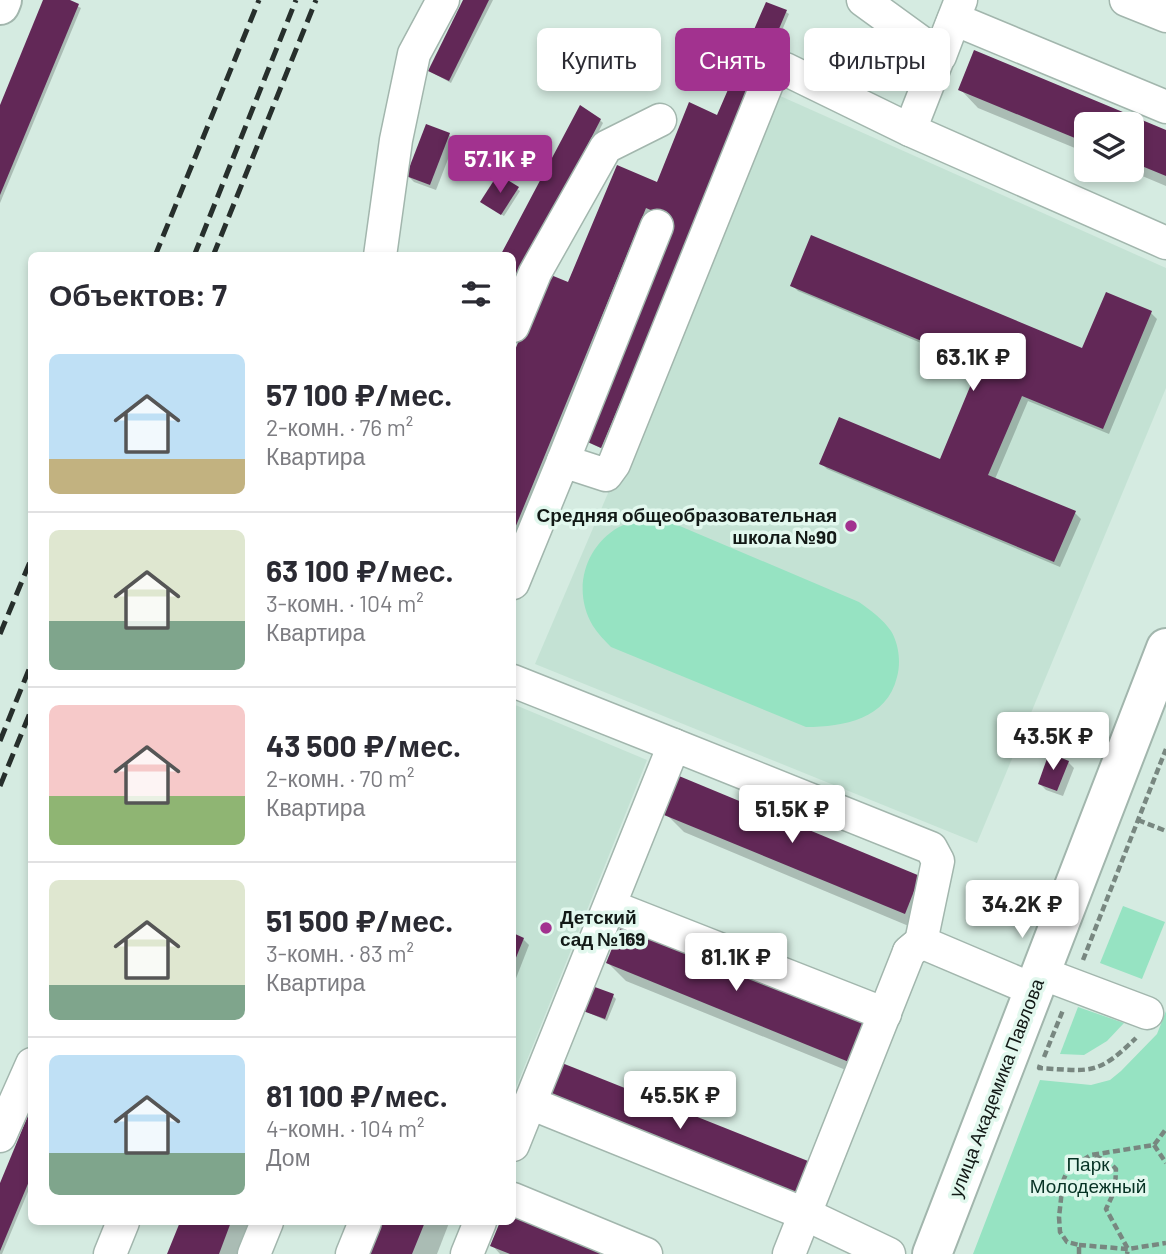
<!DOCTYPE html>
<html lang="ru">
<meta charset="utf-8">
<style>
:root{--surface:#fff;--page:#f2f2f3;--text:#2b2b33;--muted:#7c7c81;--line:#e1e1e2;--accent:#a2328f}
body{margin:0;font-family:Barlow,sans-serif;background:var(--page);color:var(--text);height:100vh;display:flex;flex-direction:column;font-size:26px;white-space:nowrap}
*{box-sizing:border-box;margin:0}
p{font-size:23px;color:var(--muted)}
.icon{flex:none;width:38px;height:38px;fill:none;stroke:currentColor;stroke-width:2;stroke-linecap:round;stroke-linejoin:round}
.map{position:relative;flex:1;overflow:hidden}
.details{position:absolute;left:28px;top:252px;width:488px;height:973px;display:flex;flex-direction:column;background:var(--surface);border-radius:10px;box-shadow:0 4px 10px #0003}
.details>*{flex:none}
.guide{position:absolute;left:537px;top:28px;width:523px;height:63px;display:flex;gap:14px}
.tools{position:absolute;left:1074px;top:112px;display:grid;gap:14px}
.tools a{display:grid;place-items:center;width:70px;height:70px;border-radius:10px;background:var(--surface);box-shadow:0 4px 10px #0003;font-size:35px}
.price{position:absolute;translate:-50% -60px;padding:0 16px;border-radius:7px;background:#fff;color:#222;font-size:23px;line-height:46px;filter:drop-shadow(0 2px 4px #0008)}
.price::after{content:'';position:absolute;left:50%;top:42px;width:21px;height:16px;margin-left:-10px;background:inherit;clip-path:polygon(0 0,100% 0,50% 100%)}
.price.on{background:var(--accent);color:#fff}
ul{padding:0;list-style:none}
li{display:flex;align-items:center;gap:21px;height:175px;padding:0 21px}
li+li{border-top:2px solid var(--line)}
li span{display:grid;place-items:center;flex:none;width:196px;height:140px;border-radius:10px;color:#555}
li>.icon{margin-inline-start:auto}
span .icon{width:84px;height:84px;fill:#fffc;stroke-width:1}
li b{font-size:30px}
h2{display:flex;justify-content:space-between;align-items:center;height:84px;padding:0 21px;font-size:30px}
.tag{padding:0 24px;border-radius:10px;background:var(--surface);box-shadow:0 4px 10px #0003;font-size:24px;line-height:63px}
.tag.on{background:var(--accent);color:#fff}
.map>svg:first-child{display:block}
.built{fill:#c4e2d4}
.green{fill:#96e3c2}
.shadow{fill:#0003}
.building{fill:#622857}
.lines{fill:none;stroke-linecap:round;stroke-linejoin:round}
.minor-casing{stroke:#a2b6ad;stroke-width:35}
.major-casing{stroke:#a2b6ad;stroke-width:42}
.highway-casing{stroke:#a2b6ad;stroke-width:42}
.path{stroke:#788780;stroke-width:4.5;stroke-dasharray:7 3.5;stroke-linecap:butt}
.minor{stroke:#fff;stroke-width:32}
.major{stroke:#fff;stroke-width:38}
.highway{stroke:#fff;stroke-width:38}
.rail{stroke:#272f2c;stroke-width:5;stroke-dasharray:14 7;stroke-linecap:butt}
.poi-dot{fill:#a2328f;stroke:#e2f8ee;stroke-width:2.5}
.labels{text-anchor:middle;stroke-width:7;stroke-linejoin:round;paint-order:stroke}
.poi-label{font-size:19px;font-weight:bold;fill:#121916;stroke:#e2f8ee;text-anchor:end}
.street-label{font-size:19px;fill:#121916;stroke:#e2f8ee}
.park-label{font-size:19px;fill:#063224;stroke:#e2f8ee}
</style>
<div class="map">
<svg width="1166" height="1254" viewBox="0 0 1166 1254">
<rect width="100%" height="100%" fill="#d5ebe1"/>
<!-- built -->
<g class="built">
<polygon points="778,95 1166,268 1166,388 977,843 535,664"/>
<polygon points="513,704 647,760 513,1095"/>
</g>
<!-- green -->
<g class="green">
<path d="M645 518 668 521 859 602C870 610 883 619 891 631 899 644 901 663 897 677 887 719 844 727 806 727L611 647C605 641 598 634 593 626 572 591 584 547 619 527 627 523 637 521 645 518Z"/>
<polygon points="1123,906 1165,922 1142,979 1100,963"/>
<polygon points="1078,1007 1124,1023 1107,1041 1084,1055 1060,1054"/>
<polygon points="1166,1011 1166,1254 973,1254 1040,1080 1091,1085 1110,1080 1121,1071 1157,1034"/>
</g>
<!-- shadow -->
<g class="shadow">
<polygon points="45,0 65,0 81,8 0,203 0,109"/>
<polygon points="465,0 493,0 451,83 433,73"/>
<polygon points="786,12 789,14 603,449 585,441 673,220 657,212 610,303 513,541 513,359 547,275 569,284 656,183 718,117"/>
<polygon points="975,52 1166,132 1166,186 1128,170 1132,170 1132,124 1087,124 1087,153 978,108 960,89"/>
<polygon points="600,120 603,123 513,296 513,256"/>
<polygon points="449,135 455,141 436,190 414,182 408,176"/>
<polygon points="517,189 520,191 504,216 485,204"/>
<polygon points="792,285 1083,351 1106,294 1151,313 1157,319 1109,434 1028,401 995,479 1075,513 1081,519 1060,567 827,469 821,463 941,461 980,368 798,291"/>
<polygon points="1068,762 1074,768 1063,796 1046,790 1040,784"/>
<polygon points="666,814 919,878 923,932 684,832"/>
<polygon points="513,935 523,939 529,945 513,986"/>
<polygon points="608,963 864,1023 868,1079 626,981"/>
<polygon points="613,996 616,999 607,1021 585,1011"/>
<polygon points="32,1110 32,1182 2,1254 0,1254 0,1188"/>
<polygon points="513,1212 614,1254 500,1254 492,1245 502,1222 513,1222"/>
<polygon points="182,1222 256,1222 244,1254 169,1254"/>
<polygon points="376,1222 447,1222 449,1223 437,1254 364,1254"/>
</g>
<!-- building -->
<g class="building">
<polygon points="43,0 70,0 79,4 0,195 0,105"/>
<polygon points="463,0 489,0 449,81 428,71"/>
<polygon points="766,2 787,10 601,448 581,439 672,219 646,208 513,533 513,355 546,273 568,282 617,165 657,182 689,102 717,115"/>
<polygon points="974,50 1166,130 1166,176 1132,162 1132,124 1087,124 1087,143 958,90"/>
<polygon points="580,105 601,119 513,289 513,256 500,256"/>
<polygon points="426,124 450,133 430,185 406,176"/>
<polygon points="498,174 519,187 501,215 480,202"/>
<polygon points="811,235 1082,348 1106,292 1152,311 1103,429 1022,396 988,475 1076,511 1054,562 819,464 839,417 940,459 979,365 790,286"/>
<polygon points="1049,753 1069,761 1057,791 1038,784"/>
<polygon points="679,776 920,876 905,914 664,815"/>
<polygon points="622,924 865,1022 849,1062 606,963"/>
<polygon points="513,933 524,938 513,965"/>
<polygon points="592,986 614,994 605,1019 583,1011"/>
<polygon points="562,1063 813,1163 798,1199 547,1100"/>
<polygon points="32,1106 32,1174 0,1251 0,1183"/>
<polygon points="513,1210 619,1254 510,1254 490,1246 500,1222 513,1222"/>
<polygon points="180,1222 231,1222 219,1254 167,1254"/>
<polygon points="374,1222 425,1222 412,1254 362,1254"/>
</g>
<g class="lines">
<!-- minor casing -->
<g class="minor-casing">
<g id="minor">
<polyline points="863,0 940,56 954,19 1166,107"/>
<polyline points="961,0 910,130 1166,243"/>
<polyline points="1126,0 1166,16"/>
<polyline points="380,256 396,140 414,54 443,0"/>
<polyline points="513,326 535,273 606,147 660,120"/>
<polyline points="563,461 657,226"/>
<polyline points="513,583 563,461 606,475 614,464 769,79 785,69 910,130"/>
<polyline points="513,681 674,745"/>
<polyline points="610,906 885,1014"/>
<polyline points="909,952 921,942 1034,990"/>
<polyline points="1041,973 1147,1013"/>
<polyline points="530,1103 805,1214 889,1254"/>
<polyline points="0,1136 32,1064"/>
<polyline points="513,1145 674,745 931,848 938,861 921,942 909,952 789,1254"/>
<polyline points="513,1199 646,1254"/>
<polyline points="110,1254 123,1222"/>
<polyline points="254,1254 267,1222"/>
<polyline points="352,1254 365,1222"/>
<polyline points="467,1254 480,1222"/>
</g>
</g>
<!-- major casing -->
<g class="major-casing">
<polyline id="major" points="932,1254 1166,648"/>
</g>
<!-- highway casing -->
<g class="highway-casing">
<polyline id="highway" points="0,5 2,0"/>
</g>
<!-- path -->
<g class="path">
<polyline points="1138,820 1166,831"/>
<polyline points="1083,960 1166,749"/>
<polyline points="1044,1057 1063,1010"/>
<path d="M1040 1065 1039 1068C1091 1071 1097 1076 1136 1038"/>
<polyline points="1154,1145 1166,1163"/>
<polyline points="1095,1156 1108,1161 1116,1169 1115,1190 1106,1209 1128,1249 1127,1254"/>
<polyline points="1079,1245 1128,1249 1166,1243"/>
<polyline points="1079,1254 1079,1245 1067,1242 1060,1232 1059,1217 1063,1181 1068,1169 1091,1155 1154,1145 1166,1129"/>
</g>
<!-- minor -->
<use href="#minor" class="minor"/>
<!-- major -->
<use href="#major" class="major"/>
<!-- highway -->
<use href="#highway" class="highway"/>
<!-- rail -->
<g class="rail">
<polyline points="155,256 259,0"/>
<polyline points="194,256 296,0"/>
<polyline points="213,256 316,0"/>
<polyline points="0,634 32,557"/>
<polyline points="0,741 32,662"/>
<polyline points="0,786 32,708"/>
</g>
</g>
<!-- markers -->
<g class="poi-dot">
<circle cx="851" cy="526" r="7"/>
<circle cx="546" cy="928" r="7"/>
</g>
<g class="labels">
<!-- poi labels -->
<g class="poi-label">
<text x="837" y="522">Средняя общеобразовательная<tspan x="837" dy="22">школа №90</tspan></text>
<text x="560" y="924" text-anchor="start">Детский<tspan x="560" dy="22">сад №169</tspan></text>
</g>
<!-- street labels -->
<g class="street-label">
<text transform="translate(996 1088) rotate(-69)" y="7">улица Академика Павлова</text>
</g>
<!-- park labels -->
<g class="park-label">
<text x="1088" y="1171">Парк<tspan x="1088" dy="22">Молодежный</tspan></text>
</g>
</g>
</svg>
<div class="tools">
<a><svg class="icon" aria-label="layers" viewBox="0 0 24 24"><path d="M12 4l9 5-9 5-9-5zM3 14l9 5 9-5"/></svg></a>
</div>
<b class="price on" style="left:500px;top:195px">57.1K ₽</b>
<b class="price" style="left:973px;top:393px">63.1K ₽</b>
<b class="price" style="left:1053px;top:772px">43.5K ₽</b>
<b class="price" style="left:792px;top:845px">51.5K ₽</b>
<b class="price" style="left:1022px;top:940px">34.2K ₽</b>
<b class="price" style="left:736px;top:993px">81.1K ₽</b>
<b class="price" style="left:680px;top:1131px">45.5K ₽</b>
<div class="guide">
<a class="tag">Купить</a>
<a class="tag on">Снять</a>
<a class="tag">Фильтры</a>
</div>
<section class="details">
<h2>Объектов: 7<svg class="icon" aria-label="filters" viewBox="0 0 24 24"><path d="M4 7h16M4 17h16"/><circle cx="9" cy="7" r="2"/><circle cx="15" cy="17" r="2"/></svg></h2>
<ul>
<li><span style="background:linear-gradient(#bfe0f5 75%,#c2b280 0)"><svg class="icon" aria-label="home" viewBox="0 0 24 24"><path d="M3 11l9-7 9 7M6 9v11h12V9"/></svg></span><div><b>57 100 ₽/мес.</b><p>2-комн. · 76 m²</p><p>Квартира</p></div></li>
<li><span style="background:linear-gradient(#dfe7d0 65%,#7fa58c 0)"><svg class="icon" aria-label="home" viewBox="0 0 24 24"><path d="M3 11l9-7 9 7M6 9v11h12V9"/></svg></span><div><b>63 100 ₽/мес.</b><p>3-комн. · 104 m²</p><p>Квартира</p></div></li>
<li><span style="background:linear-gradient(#f6c9c9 65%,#8fb573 0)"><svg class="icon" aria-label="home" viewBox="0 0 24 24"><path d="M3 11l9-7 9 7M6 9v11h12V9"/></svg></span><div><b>43 500 ₽/мес.</b><p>2-комн. · 70 m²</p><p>Квартира</p></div></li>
<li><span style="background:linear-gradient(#dfe7d0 75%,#7fa58c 0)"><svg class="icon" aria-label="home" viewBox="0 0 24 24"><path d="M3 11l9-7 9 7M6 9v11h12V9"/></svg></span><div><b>51 500 ₽/мес.</b><p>3-комн. · 83 m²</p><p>Квартира</p></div></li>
<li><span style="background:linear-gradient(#bfe0f5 70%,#7fa58c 0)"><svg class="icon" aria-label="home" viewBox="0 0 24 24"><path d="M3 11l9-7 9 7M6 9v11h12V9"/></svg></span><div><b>81 100 ₽/мес.</b><p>4-комн. · 104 m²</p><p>Дом</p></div></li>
</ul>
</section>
</div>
